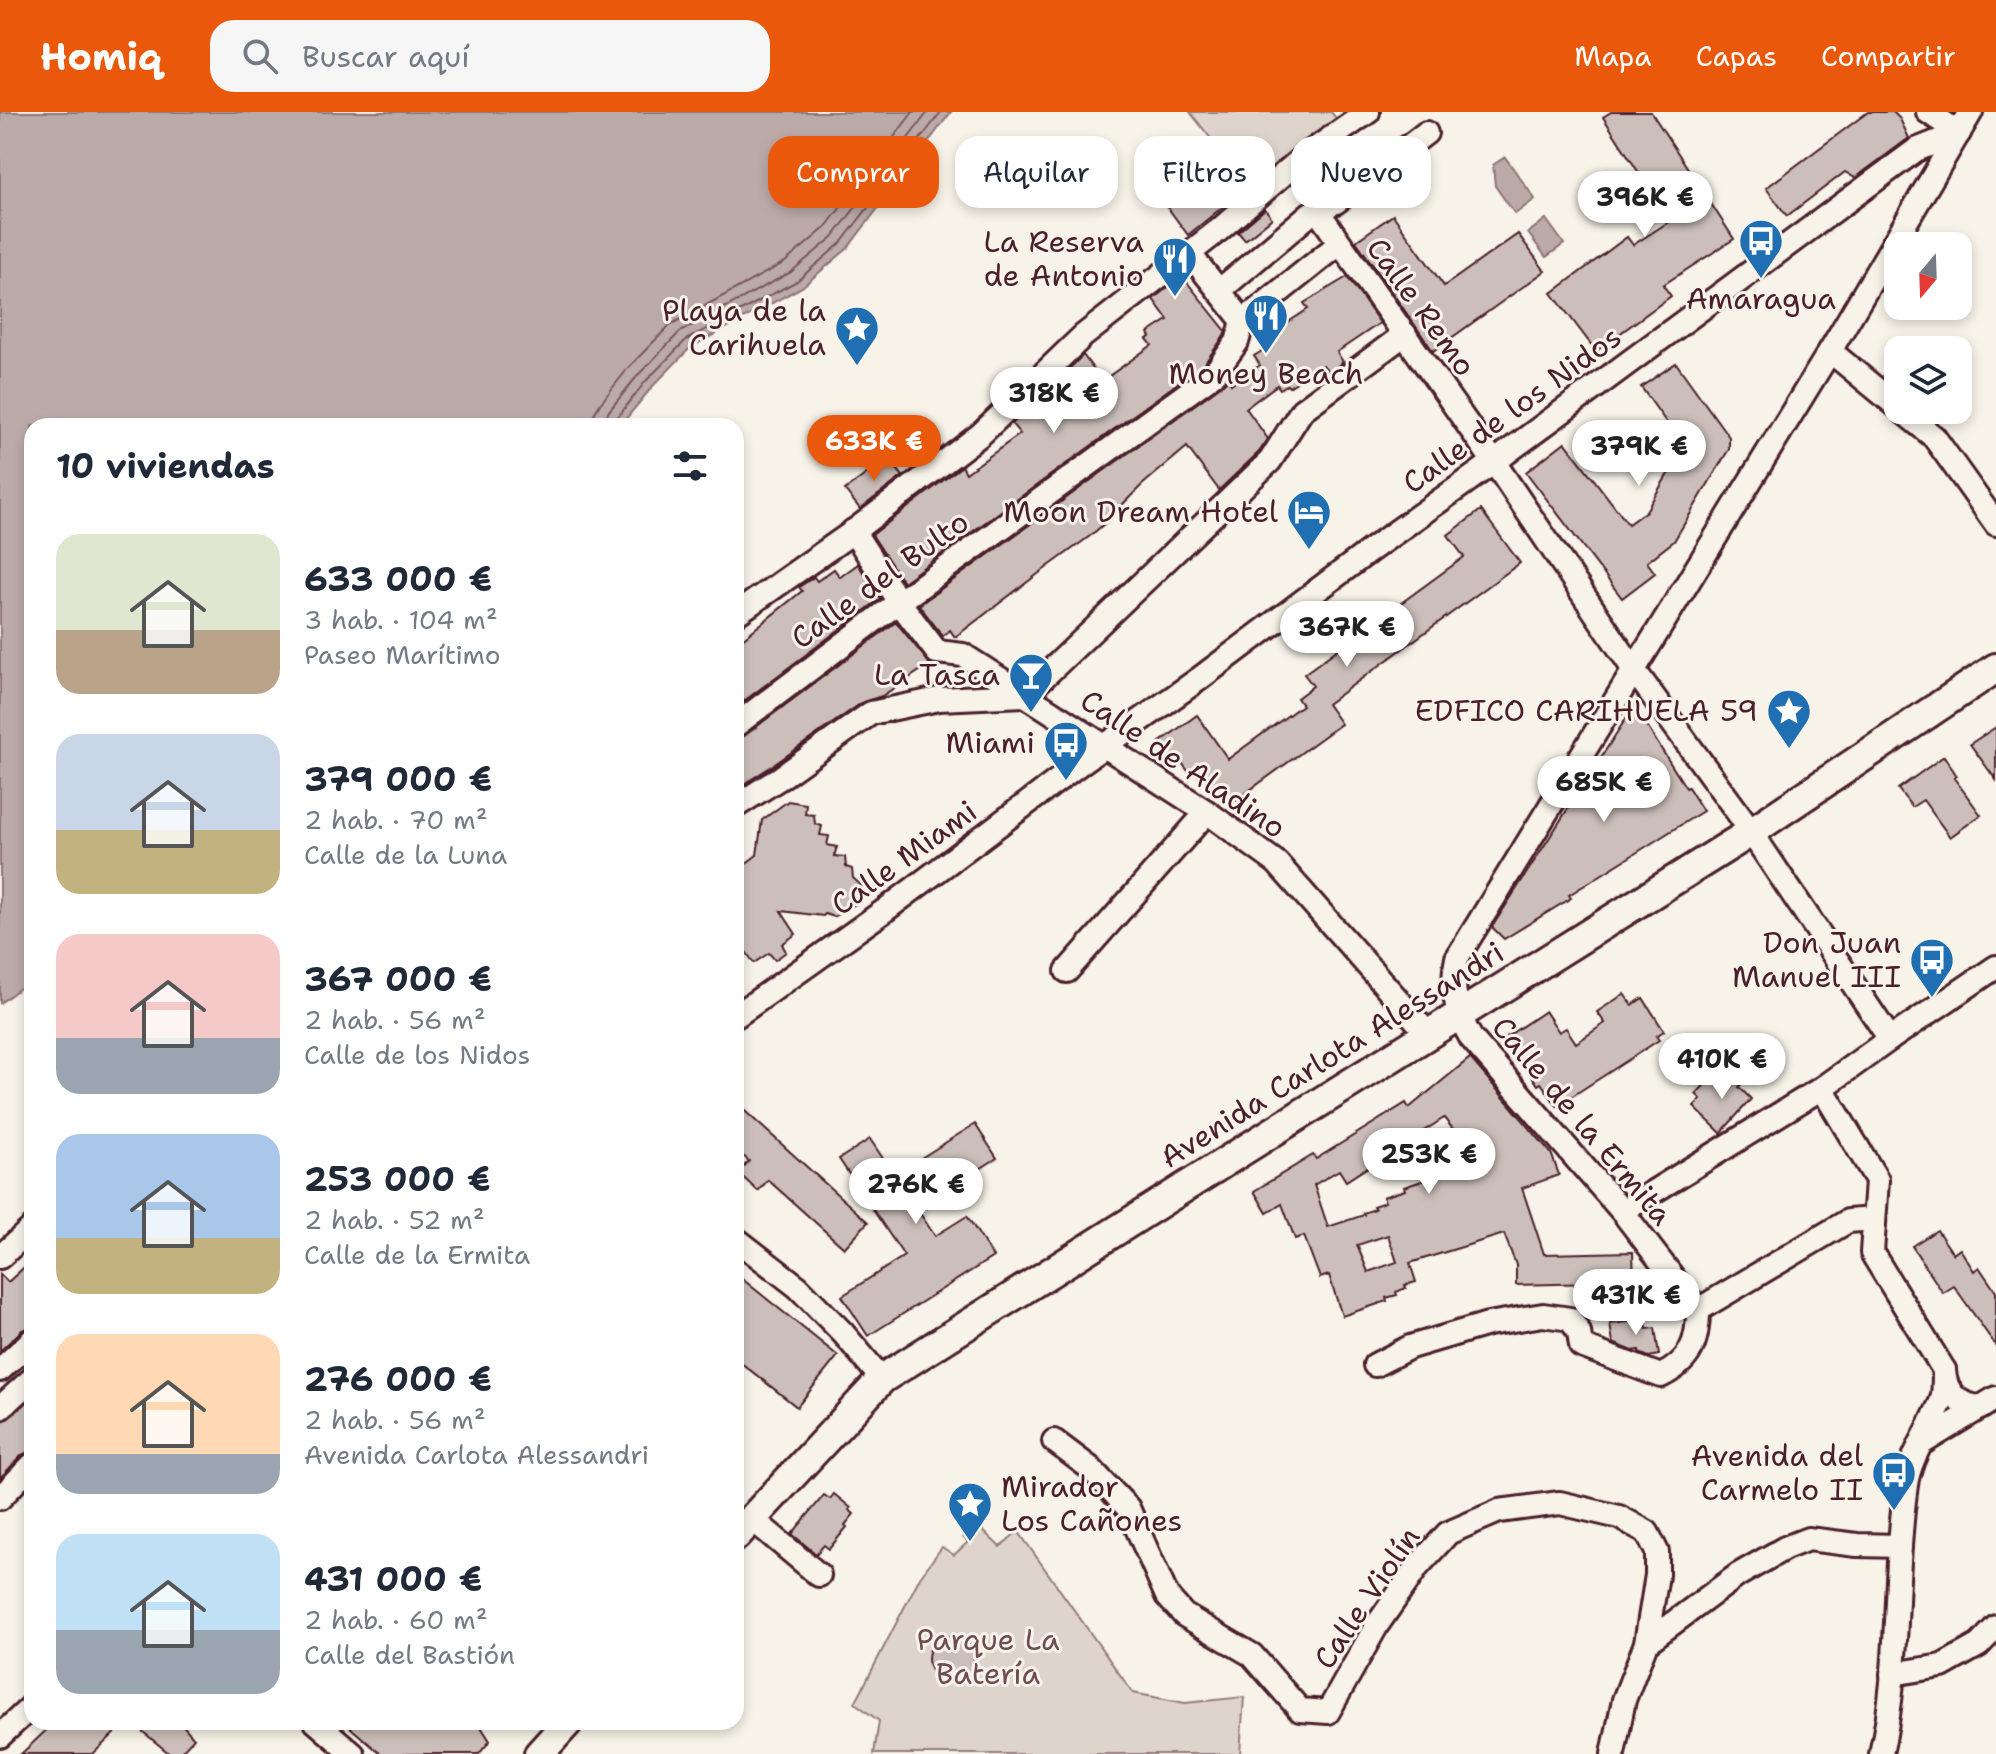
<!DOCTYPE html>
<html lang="es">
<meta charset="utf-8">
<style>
:root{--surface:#fff;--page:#f6f6f7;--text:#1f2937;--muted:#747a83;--accent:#ea580c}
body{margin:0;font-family:"Shantell Sans",sans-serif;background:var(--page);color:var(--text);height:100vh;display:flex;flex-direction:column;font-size:30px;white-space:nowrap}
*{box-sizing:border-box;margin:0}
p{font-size:26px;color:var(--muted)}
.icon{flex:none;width:44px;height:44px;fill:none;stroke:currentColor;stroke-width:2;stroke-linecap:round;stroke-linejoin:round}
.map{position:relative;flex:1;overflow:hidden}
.panel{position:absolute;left:24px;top:306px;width:720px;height:1312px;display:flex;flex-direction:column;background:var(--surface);border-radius:24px;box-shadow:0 4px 12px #0003}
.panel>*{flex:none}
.guide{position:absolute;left:768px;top:24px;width:760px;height:72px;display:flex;gap:16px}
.needle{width:52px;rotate:199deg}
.tools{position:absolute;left:1884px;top:120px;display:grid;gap:16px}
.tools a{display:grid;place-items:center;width:88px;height:88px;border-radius:16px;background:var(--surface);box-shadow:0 4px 12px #0003;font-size:40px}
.price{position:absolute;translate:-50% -68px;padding:0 18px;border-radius:28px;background:#fff;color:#222;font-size:26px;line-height:52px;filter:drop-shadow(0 2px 4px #0008)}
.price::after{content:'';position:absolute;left:50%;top:48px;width:24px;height:18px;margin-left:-12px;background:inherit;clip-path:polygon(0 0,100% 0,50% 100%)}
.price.active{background:var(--accent);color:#fff}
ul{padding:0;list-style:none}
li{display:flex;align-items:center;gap:24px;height:200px;padding:0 32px}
li span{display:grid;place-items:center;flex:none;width:224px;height:160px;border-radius:24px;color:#555}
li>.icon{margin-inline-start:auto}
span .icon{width:96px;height:96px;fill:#fffc;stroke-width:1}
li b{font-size:34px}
h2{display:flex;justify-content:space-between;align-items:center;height:96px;padding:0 32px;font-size:34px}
.pill{padding:0 28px;border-radius:24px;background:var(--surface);box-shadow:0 4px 12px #0003;font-size:28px;line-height:72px}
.pill.active{background:var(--accent);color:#fff}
header{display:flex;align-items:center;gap:48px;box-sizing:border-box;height:112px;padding:0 40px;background:var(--accent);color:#fff}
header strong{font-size:38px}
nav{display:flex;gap:44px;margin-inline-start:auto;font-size:28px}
.search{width:560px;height:72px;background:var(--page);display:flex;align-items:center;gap:20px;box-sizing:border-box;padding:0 28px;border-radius:24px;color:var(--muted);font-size:30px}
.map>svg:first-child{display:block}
.green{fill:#ded4cc;stroke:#947a7c;stroke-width:2}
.water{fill:#bcaaa7;stroke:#8e7275;stroke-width:2}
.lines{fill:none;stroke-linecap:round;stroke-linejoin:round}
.shore{stroke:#78575d;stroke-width:2}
.building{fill:#ccbfb9;stroke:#4a1f2b;stroke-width:2;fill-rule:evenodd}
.minor-casing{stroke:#4a1f2b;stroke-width:28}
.major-casing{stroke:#4a1f2b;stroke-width:34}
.minor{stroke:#f7f3e8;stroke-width:22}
.major{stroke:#f7f3e8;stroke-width:28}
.labels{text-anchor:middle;stroke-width:6;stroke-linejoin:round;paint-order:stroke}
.poi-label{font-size:30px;fill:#4a1f2b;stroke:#f7f3e8;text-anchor:end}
.street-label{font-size:30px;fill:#4a1f2b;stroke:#f7f3e8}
.park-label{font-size:30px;fill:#6f4c53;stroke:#f7f3e8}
</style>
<header>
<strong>Homiq</strong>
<div class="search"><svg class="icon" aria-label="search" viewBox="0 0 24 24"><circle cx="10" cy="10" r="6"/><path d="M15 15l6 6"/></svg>Buscar aquí</div>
<nav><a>Mapa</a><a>Capas</a><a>Compartir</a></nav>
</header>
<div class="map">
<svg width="1996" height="1642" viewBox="0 0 1996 1642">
<rect width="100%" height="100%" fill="#f7f3e8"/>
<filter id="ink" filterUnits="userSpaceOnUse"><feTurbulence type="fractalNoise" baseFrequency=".0125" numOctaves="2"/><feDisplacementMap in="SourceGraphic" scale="16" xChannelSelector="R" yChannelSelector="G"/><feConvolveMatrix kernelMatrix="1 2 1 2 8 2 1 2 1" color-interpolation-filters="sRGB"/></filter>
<g filter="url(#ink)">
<!-- green -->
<g class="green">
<polygon points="1190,0 1331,0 1336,6 1250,76"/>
<polygon points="978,1414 1000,1435 1018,1419 1133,1581 1185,1591 1244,1585 1240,1642 874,1642 879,1609 855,1591 920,1465 942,1435 954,1443 968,1430 963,1425"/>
</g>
<!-- water -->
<g class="water">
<polygon points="0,0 951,0 847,137 802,175 691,235 652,275 620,314 32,314 32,867 0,891"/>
<polygon points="1505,45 1535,87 1515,102 1495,74 1493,53"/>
<polygon points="1546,107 1564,132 1546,145 1528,121"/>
</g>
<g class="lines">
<!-- shore -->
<g class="shore">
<polyline points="593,314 594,302 600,292 629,255 670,213 785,150 825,116 913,0"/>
<polyline points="605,314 606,305 609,299 638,263 680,220 791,160 833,125 928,0"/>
<polyline points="615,314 617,306 645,270 686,228 797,169 841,131 941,0"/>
</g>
</g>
<!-- building -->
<g class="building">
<polygon points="1611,0 1651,0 1734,127 1663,173 1671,184 1596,239 1552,181 1627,125 1633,133 1670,109 1603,5"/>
<polygon points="1868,0 1893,0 1900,7 1909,26 1855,66 1845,60 1787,104 1766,76"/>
<polygon points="1216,60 1235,85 1188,123 1168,96"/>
<polygon points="1265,97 1272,106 1245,128 1238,120"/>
<polygon points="1393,103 1444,174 1518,122 1545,159 1433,239 1356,129"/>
<polygon points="1182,164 1226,219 1224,224 1204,252 903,470 872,423 962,354 966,361 1020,322 1012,312 1037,288 1051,305 1082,283 1065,261 1083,243 1102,269 1152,233 1147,227 1150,225 1148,221 1168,208 1153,187"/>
<polygon points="1347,165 1380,211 1337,240 1343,250 1329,260 1323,253 1289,275 1287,273 1280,277 1277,273 1246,296 1268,327 1259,340 1219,378 1187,335 1142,373 1111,404 1111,406 1090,424 1038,462 955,525 950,518 943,524 919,493 1222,273 1228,267 1231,272 1260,253 1254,244 1275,231 1269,223 1308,197 1304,191"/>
<polygon points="1676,251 1729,325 1729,337 1674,429 1647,450 1655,461 1622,486 1526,360 1565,330 1628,412 1646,399 1684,335 1641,275"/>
<polygon points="888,346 903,364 860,397 845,378"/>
<polygon points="1481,398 1520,451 1327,592 1341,612 1236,688 1230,680 1221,686 1210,671 1206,674 1195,660 1191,663 1179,647 1174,651 1159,631 1197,603 1228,647 1302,593 1297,586 1313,574 1304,562 1464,445 1448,423"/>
<polygon points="858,452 880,487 736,595 736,532 802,479 799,475 814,465 817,469 834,457 840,465"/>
<polygon points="896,510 930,552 882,584 863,590 772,654 736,677 736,627 744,624"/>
<polygon points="1634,594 1686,676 1688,675 1703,699 1569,783 1571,786 1504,827 1492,815"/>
<polygon points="1996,615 1996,668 1970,632"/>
<polygon points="1944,644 1957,664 1954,666 1981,703 1950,725 1923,688 1912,695 1898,677"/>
<polygon points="788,689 806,692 805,702 814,703 815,712 822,714 820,723 829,724 827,733 837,735 834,744 845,745 846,755 852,757 853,766 863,775 857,791 834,805 825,802 823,804 781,799 796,822 782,832 786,840 775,848 769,841 754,851 736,826 736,759 757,743 762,708"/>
<polygon points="1624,882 1632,893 1643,886 1664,919 1656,924 1659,928 1557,994 1541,971 1538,973 1506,925 1545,899 1559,920 1566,916 1576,931 1605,911 1597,900"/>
<path d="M1470 946 1551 1041 1559 1063 1522 1076 1544 1142 1633 1140 1634 1170 1516 1173V1153L1504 1122 1410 1151 1416 1170 1405 1173 1406 1176 1396 1180 1397 1183 1386 1186 1387 1189 1342 1204 1329 1163 1320 1166 1304 1124 1295 1127 1282 1092 1267 1101 1254 1079 1313 1043 1316 1047 1406 991 1409 996ZM1444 1006 1476 1045 1434 1059 1435 1061 1424 1065 1425 1068 1404 1075 1405 1078 1383 1085 1385 1090 1373 1094 1375 1097 1363 1101 1364 1103 1328 1115 1314 1073 1339 1058 1346 1069ZM1388 1123 1397 1150 1368 1160 1357 1133Z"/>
<polygon points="1732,959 1743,970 1739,975 1751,987 1721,1021 1694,995 1701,987 1696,982 1712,965 1718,970"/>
<polygon points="736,991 868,1110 844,1136 768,1068 758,1079 738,1061 749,1049 736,1038"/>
<polygon points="975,1012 997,1046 917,1097 935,1124 967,1104 993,1145 868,1224 842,1184 904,1144 839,1047 870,1027 894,1063"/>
<polygon points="1937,1118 1953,1142 1960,1137 1974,1159 1979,1155 1996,1180 1996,1234 1954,1174 1943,1181 1912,1134"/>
<polygon points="32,1148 32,1214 22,1218 0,1239 0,1162 8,1170"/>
<polygon points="736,1162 838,1244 797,1295 736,1247"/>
<polygon points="1646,1208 1647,1217 1655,1216 1659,1243 1649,1245 1639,1241 1639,1238 1633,1239 1613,1231 1610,1212"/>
<polygon points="32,1286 32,1338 22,1343 0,1366 0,1310 9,1306"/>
<polygon points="834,1382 851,1396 849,1398 854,1402 845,1413 847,1415 829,1437 824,1433 816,1442 792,1422 824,1383 830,1387"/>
<circle cx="951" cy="1547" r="23"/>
<polygon points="55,1610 126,1610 93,1642 21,1642"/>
<polygon points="131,1610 180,1610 194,1626 179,1642 170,1642"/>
<polygon points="344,1610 478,1610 490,1629 479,1642 381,1642"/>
</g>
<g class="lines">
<!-- minor casing -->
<g class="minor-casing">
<g id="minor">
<polyline points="1928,0 1959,21"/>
<polyline points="1317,98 1494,350 1634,558 1741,705 1890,927"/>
<polyline points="1219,179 1311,101 1336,90 1426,21"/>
<polyline points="1243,209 1339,132"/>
<polyline points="1830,239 1898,295"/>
<polyline points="1901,298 1934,325 1996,412"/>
<polyline points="853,419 899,490 937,540 963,543 1207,700 1277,751 1429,923"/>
<polyline points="736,502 850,422 981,322 1083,224 1219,118 1302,46 1368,0"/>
<polyline points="1025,583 1270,349 1302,298 1405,222"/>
<polyline points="736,613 899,490 1214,262 1237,230 1243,209 1189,141"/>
<polyline points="736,694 780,666 871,601 939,587 1025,583"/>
<polyline points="1067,859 1207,700"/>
<polyline points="736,904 884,799 1082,650 1199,567 1372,437 1494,350 1916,38 1959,21"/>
<path d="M1822 976 1877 1068 1872 1141 1944 1258C1945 1281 1959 1294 1982 1295"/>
<polyline points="1622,1099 1822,976 1890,927 1996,855"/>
<polyline points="736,1127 798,1175 843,1221 882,1267"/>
<polyline points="0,1145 32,1116"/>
<path d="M1698 1198 1622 1099 1471 926C1456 900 1450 876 1457 846L1830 239 1971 0"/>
<polyline points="1698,1198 1848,1109 1874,1107"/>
<path d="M1375 1253 1410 1235 1488 1212 1543 1203 1570 1207 1579 1220 1581 1234 1661 1264C1691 1249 1698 1230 1698 1198"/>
<polyline points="0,1258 32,1228"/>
<polyline points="0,1296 32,1267"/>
<polyline points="1054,1329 1090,1356 1128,1396 1167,1484 1184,1503 1252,1543 1300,1598 1328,1600 1377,1513 1418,1454 1448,1421 1499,1399 1560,1391 1619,1405 1647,1420 1657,1440 1657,1463 1646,1531 1624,1588 1613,1642"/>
<polyline points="1922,1331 1996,1286"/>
<polyline points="0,1386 32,1353"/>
<polyline points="751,1406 819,1463"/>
<polyline points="1646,1531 1738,1463 1785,1436 1808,1427 1857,1433 1900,1434"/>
<polyline points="1892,1562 1942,1554 1979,1533 1996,1515"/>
<polyline points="316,1610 353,1642"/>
<polyline points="0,1624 32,1594"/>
<path d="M1881 1642C1901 1554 1893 1462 1906 1373 1909 1349 1924 1327 1934 1305 1937 1298 1942 1290 1943 1283 1944 1275 1944 1266 1944 1258"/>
</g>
</g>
<!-- major casing -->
<g class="major-casing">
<g id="major">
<polyline points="736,1424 882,1267 1228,1048 1751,720 1996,556"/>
<polyline points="539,1642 568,1610"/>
</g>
</g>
<!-- minor -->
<use href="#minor" class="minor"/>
<!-- major -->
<use href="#major" class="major"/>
</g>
</g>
<!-- icons -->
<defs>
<g id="bus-pin" transform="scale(2.3)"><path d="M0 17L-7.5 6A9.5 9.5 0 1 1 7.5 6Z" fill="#1f6fb2" stroke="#f7f3e8"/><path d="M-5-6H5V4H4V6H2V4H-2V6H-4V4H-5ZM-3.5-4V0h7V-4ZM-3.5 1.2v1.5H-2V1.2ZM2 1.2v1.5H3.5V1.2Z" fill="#fff"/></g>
<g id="restaurant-pin" transform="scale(2.3)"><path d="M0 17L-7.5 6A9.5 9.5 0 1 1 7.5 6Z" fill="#1f6fb2" stroke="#f7f3e8"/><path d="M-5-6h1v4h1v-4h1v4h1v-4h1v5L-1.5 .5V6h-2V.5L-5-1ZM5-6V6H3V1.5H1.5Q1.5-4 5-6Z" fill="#fff"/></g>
<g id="sight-pin" transform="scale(2.3)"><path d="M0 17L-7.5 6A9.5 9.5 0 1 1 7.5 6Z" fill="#1f6fb2" stroke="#f7f3e8"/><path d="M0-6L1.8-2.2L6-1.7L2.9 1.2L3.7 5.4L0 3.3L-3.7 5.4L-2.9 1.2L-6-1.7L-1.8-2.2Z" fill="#fff"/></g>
<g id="hotel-pin" transform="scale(2.3)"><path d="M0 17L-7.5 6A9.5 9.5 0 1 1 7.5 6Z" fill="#1f6fb2" stroke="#f7f3e8"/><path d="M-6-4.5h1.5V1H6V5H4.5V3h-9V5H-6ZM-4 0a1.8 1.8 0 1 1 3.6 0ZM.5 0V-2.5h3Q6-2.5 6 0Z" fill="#fff"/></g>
<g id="bar-pin" transform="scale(2.3)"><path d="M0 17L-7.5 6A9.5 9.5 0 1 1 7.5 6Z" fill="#1f6fb2" stroke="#f7f3e8"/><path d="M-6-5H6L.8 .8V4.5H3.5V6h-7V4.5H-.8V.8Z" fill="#fff"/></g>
</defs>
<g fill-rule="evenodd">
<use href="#bus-pin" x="1761" y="129"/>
<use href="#restaurant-pin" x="1175" y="147"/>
<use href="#restaurant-pin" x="1266" y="204"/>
<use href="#sight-pin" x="857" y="216"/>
<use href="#hotel-pin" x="1309" y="400"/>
<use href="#bar-pin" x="1031" y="563"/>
<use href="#sight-pin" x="1789" y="599"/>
<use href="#bus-pin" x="1066" y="631"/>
<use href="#bus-pin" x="1932" y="848"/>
<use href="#bus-pin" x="1894" y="1361"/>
<use href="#sight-pin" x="970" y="1392"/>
</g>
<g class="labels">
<!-- poi labels -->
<g class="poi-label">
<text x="1144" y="140">La Reserva<tspan x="1144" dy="34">de Antonio</tspan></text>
<text x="1761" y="197" text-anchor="middle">Amaragua</text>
<text x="826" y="209">Playa de la<tspan x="826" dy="34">Carihuela</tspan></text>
<text x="1266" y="272" text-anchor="middle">Money Beach</text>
<text x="1278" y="410">Moon Dream Hotel</text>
<text x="1000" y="573">La Tasca</text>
<text x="1758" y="609">EDFICO CARIHUELA 59</text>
<text x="1035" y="641">Miami</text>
<text x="1901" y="841">Don Juan<tspan x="1901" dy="34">Manuel III</tspan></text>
<text x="1863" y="1354">Avenida del<tspan x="1863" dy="34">Carmelo II</tspan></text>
<text x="1001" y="1385" text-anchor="start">Mirador<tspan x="1001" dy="34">Los Cañones</tspan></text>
</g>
<!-- street labels -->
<g class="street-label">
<text transform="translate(1421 195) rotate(54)" y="10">Calle Remo</text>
<text transform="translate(1512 298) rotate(-36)" y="10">Calle de los Nidos</text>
<text transform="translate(880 468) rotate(-36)" y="10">Calle del Bulto</text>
<text transform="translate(1183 652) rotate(34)" y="10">Calle de Aladino</text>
<text transform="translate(904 746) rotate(-36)" y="10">Calle Miami</text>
<text transform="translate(1332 943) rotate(-32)" y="10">Avenida Carlota Alessandri</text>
<text transform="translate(1582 1009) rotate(50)" y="10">Calle de la Ermita</text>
<text transform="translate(1367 1486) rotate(-56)" y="10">Calle Violín</text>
</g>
<!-- park labels -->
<g class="park-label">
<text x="988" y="1538">Parque La<tspan x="988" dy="34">Batería</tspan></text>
</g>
</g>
</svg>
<div class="tools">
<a><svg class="needle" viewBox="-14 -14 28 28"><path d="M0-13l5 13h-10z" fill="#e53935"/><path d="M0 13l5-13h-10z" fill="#747a83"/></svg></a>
<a><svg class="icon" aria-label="layers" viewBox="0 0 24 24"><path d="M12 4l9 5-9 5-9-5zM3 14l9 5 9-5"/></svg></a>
</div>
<b class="price" style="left:1645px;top:127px">396K €</b>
<b class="price" style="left:1054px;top:323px">318K €</b>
<b class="price active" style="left:874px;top:371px">633K €</b>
<b class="price" style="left:1639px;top:376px">379K €</b>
<b class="price" style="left:1347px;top:557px">367K €</b>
<b class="price" style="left:1604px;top:712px">685K €</b>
<b class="price" style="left:1722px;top:989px">410K €</b>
<b class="price" style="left:1429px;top:1084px">253K €</b>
<b class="price" style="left:916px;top:1114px">276K €</b>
<b class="price" style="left:1636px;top:1225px">431K €</b>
<div class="guide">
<a class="pill active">Comprar</a>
<a class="pill">Alquilar</a>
<a class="pill">Filtros</a>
<a class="pill">Nuevo</a>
</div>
<section class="panel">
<h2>10 viviendas<svg class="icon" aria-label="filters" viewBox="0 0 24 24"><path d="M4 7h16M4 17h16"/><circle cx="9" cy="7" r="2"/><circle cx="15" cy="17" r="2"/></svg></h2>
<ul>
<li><span style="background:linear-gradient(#dfe7d0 60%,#b9a48a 0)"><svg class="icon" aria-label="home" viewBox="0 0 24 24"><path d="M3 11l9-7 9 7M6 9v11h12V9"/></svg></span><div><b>633 000 €</b><p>3 hab. · 104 m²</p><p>Paseo Marítimo</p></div></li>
<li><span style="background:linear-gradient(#c9d6e8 60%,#c2b280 0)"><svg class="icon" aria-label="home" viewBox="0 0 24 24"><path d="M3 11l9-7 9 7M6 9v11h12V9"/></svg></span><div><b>379 000 €</b><p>2 hab. · 70 m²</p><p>Calle de la Luna</p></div></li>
<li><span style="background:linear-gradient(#f6c9c9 65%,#9aa5b1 0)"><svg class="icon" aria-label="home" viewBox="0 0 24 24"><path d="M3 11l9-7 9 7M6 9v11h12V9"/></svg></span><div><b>367 000 €</b><p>2 hab. · 56 m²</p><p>Calle de los Nidos</p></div></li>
<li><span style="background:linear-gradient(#a9c7e8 65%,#c2b280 0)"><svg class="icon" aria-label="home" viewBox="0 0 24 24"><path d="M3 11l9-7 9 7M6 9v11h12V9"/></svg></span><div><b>253 000 €</b><p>2 hab. · 52 m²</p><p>Calle de la Ermita</p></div></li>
<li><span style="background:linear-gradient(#ffd9b3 75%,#9aa5b1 0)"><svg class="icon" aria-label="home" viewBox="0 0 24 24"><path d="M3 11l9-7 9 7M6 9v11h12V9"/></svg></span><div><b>276 000 €</b><p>2 hab. · 56 m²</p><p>Avenida Carlota Alessandri</p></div></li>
<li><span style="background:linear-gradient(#bfe0f5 60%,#9aa5b1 0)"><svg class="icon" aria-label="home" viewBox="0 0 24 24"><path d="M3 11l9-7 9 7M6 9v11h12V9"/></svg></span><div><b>431 000 €</b><p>2 hab. · 60 m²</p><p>Calle del Bastión</p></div></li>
</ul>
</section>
</div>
